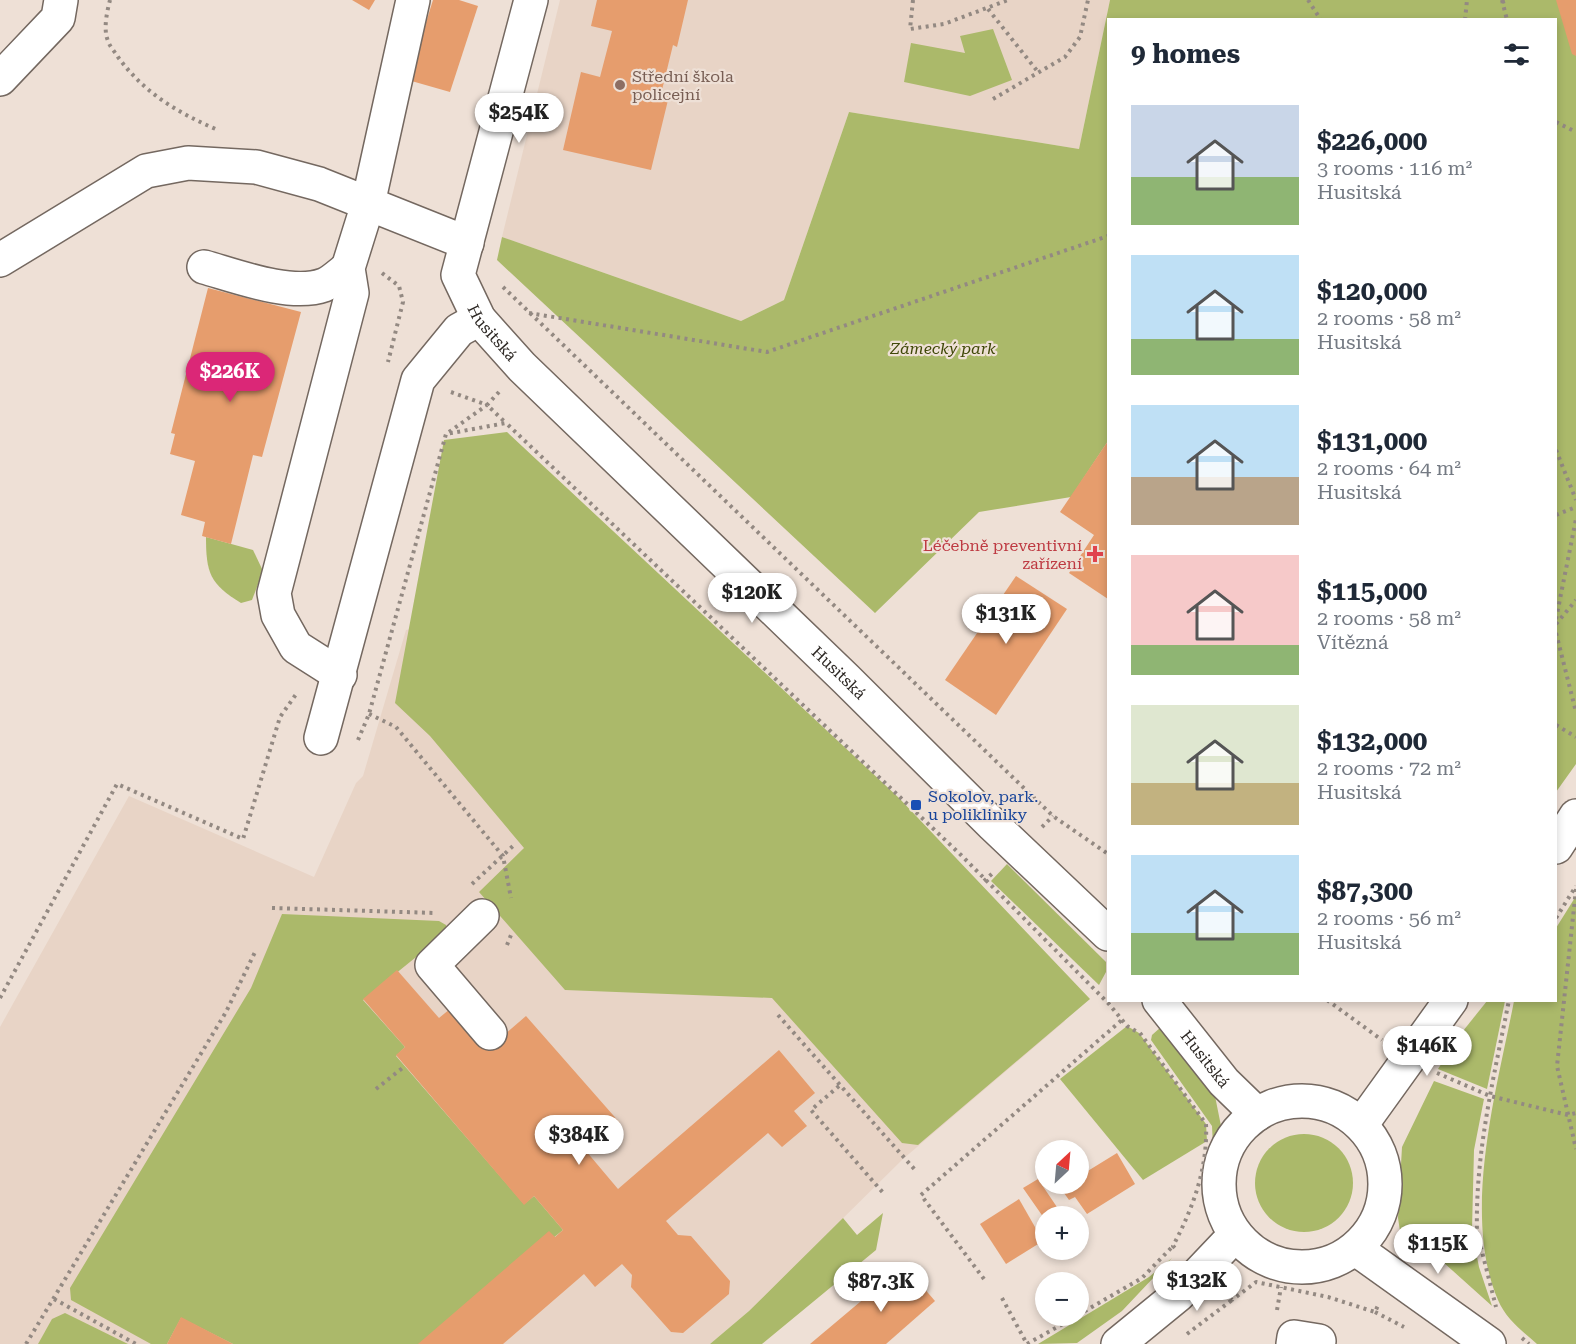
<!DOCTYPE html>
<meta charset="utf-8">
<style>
:root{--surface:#fff;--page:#f2f2f3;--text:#1f2937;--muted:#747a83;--accent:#db2777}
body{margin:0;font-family:"Roboto Serif",serif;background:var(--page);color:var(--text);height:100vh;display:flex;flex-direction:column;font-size:22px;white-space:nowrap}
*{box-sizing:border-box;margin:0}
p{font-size:20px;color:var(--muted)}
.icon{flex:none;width:33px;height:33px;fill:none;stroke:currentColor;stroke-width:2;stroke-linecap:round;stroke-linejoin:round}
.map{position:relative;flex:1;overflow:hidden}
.details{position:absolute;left:1107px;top:18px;width:450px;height:984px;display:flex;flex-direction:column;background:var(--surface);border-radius:0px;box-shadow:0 3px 9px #0003}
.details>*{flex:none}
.needle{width:39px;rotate:26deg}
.buttons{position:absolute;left:1035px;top:1140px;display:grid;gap:12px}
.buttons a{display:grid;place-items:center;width:54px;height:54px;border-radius:50%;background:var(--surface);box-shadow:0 3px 9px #0003;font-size:30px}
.price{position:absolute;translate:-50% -51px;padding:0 14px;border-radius:21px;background:#fff;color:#222;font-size:20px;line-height:39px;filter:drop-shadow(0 2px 3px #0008)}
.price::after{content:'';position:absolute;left:50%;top:36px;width:18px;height:14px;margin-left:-9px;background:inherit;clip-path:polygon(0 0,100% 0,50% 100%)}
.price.selected{background:var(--accent);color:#fff}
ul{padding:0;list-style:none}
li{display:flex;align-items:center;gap:18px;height:150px;padding:0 24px}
li span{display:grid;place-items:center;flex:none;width:168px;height:120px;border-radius:0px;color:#555}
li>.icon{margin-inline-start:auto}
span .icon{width:72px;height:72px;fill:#fffc;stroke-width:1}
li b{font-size:26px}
h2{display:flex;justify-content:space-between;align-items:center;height:72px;padding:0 24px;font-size:26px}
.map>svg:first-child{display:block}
.built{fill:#e8d4c6}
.green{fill:#abb96a}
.building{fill:#e69d6d}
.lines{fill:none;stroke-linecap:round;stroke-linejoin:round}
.minor-casing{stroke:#746860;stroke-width:36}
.path{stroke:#938982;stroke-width:4;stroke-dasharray:3 4.5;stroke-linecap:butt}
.minor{stroke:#fff;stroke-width:33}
.education-dot{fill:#8d6e63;stroke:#eee0d6;stroke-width:2}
.health-dot{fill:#e0444e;stroke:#eee0d6;stroke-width:2}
.transit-dot{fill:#1a4fb4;stroke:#eee0d6;stroke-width:2}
.labels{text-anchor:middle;stroke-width:4.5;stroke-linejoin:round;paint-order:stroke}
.education-label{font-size:16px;fill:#785e54;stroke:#eee0d6;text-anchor:start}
.street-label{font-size:16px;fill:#2e2925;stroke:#eee0d6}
.park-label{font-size:16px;font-style:italic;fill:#404808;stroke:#eee0d6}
.health-label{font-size:16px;fill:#be3a42;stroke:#eee0d6;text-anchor:end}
.transit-label{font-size:16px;fill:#164399;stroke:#eee0d6;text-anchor:start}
</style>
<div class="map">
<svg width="1576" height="1344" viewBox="0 0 1576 1344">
<rect width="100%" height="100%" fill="#eee0d6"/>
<!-- built -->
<g class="built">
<polygon points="560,0 1110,0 1079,149 849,112 784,300 741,321 502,237"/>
<polygon points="618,585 1065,1021 903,1159 749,1311 710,1344 0,1344 0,1027 129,796 314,877 356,783 363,776 406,630"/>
</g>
<!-- green -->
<g class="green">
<polygon points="1110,0 1576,0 1576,764 1556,792 1556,20 1108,20 1108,441 1071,497 979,512 875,613 497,260 502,237 741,321 784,300 849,112 1079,149"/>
<polygon points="993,29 1012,80 970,96 904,82 911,43 965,53 960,36"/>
<polygon points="507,432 899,798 1090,999 918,1145 902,1143 772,998 565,990 479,892 524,848 430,736 395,703 444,440"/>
<path d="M206 537 253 550 263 571 252 600 241 603C210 584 206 573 206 537Z"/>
<polygon points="1007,864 1106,962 1106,972 1099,985 991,881"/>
<path d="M1576 896V1344H1537C1522 1331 1506 1319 1498 1300 1461 1214 1497 1089 1514 1001L1556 1000V928Z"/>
<polygon points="282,914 439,921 446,925 447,932 363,1000 405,1047 396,1056 524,1204 534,1196 563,1230 422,1344 233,1344 181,1318 167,1344 151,1344 71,1300 70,1288 251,988"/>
<polygon points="1487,1001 1505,1001 1487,1089 1438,1069 1459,1036"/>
<polygon points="1127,1026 1139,1033 1206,1124 1207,1141 1143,1180 1060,1079"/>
<polygon points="1161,1027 1215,1096 1221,1126 1213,1146 1212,1126 1151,1040 1152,1035"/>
<polygon points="1434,1081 1484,1099 1474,1150 1472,1229 1408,1244 1400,1231 1398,1218 1402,1147"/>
<circle cx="1304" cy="1183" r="49"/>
<polygon points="883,1213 876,1250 762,1344 710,1344 749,1311 843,1218 857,1235"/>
<polygon points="1474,1242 1479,1267 1492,1306 1433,1253"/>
<polygon points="1172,1258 1122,1311 1077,1343 1038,1344 1149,1277"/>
<polygon points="65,1313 128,1344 38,1344 52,1319"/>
</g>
<!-- building -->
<g class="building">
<polygon points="352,0 375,0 369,10"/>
<polygon points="433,0 459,0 478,6 450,92 408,80"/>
<polygon points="597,0 688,0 677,47 673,45 661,94 669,96 651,170 563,150 581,72 600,77 612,31 591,26"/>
<polygon points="1556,0 1576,0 1576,56 1572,54"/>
<polygon points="208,288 301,312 262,457 253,455 231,544 202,536 205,522 181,515 195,461 170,454 175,434 171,433"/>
<polygon points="1108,441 1108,599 1069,573 1094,535 1060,512"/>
<polygon points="1016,576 1067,609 996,715 945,680"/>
<polygon points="397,970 439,1018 456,1004 491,1046 526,1016 620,1123 586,1151 618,1189 779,1050 815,1093 794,1111 807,1126 782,1147 768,1133 666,1221 678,1235 691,1236 730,1281 729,1294 683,1333 671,1332 631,1287 632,1275 622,1264 595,1287 584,1274 503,1344 418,1344 549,1231 555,1237 563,1230 534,1196 524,1205 396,1055 405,1047 363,999"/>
<polygon points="1117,1153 1135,1184 1087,1214 1075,1197 1069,1200 1064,1193 1070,1189 1067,1184 1078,1184 1078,1177"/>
<polygon points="1038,1179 1063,1216 1046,1216 1046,1221 1023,1188"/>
<polygon points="1019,1199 1043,1241 1006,1264 980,1224"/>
<polygon points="904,1265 935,1301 886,1344 810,1344"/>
<polygon points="181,1317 233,1344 167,1344"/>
</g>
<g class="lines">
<!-- minor casing -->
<g class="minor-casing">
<g id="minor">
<path id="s1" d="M531 0 458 275 479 319 522 367 846 679 993 825 1108 934"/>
<polyline points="0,79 58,18 61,0"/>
<polyline points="0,260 146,171 188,163 256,167 319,184 467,243"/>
<path d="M204 267C236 276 291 297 324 285 332 282 341 273 348 268"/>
<polyline points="340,675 296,647 278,615 274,593 352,293 348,268 368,204 413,0"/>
<polyline points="321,738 418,380 459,330 479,319"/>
<polyline points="1556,847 1576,816"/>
<polyline points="482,916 432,965 490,1033"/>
<path id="s2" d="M1159 1000 1224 1082 1257 1114"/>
<circle cx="1302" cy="1184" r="83"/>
<polyline points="1361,1125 1451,1000"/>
<polyline points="1356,1249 1489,1344"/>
<polyline points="1118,1344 1178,1295 1235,1235"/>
<polyline points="1293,1344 1294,1337 1319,1341"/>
</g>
</g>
<!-- path -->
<g class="path">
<path d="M110 0C107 12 103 29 108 41 110 47 115 52 118 57 144 93 178 113 218 130"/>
<polyline points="913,0 910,29 944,24 1008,0"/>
<polyline points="1308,0 1321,20"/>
<polyline points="1502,0 1507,20"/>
<polyline points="1502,2 1509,0"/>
<polyline points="988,9 1038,72"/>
<polyline points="1465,20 1467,0"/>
<polyline points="993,99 1065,57 1080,37 1088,0"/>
<polyline points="1556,122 1576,132"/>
<polyline points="382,273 399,286 403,302 388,362"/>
<polyline points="503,287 1053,816 1108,854"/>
<polyline points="529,313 767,352 1108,236"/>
<polyline points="451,392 487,405"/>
<polyline points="499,392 487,405 506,423"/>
<polyline points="449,432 487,405"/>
<polyline points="1556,450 1576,500"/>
<polyline points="1556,515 1576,507"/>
<polyline points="1556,619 1576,519"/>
<polyline points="1556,624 1576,600"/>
<polyline points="1556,633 1576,712"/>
<polyline points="369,714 396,727 503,856 511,898"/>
<polyline points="1556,725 1576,737"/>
<polyline points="358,740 369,714 446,434 506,423 961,855 1109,1004 1127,1026 1139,1033"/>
<polyline points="1042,827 1053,816"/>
<polyline points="984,881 995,871"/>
<polyline points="472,884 513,846"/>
<polyline points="1576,889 1557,1066 1576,1149"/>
<polyline points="272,908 436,913"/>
<polyline points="1556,918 1576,886"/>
<polyline points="507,945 511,935"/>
<polyline points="0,998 117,784 243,839 280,717 297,693"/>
<polyline points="1327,1000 1382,1040"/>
<polyline points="778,1015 916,1171"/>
<path d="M1140 1033 1206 1124C1208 1168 1193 1208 1173 1246L1177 1250"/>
<polyline points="1437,1073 1490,1096 1568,1115 1576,1113"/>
<polyline points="839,1086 811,1110 885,1195"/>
<polyline points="376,1089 405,1066"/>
<polyline points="1477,1232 1496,1307"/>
<polyline points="1421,1249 1434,1261"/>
<path d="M1417 1253 1421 1249 1477 1232C1475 1153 1494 1077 1509 1000"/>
<polyline points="984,1279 921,1195 1123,1019"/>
<polyline points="1225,1294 1232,1300 1256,1282 1328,1297 1375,1312 1379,1303"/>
<polyline points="1002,1298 1027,1344"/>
<polyline points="54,1299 136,1344"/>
<polyline points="1277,1310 1281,1287"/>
<polyline points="1375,1312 1404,1327"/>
<polyline points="1078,1315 1142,1278 1173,1246"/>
<polyline points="1187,1334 1232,1300"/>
<polyline points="1522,1338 1529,1344"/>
<polyline points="26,1344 226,1012 256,950"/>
<polyline points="1027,1344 1077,1316"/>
</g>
<!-- minor -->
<use href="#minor" class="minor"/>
</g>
<!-- markers -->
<circle class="education-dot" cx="620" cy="85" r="6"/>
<path class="health-dot" d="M1092 545h6v6h6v6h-6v6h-6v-6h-6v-6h6z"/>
<rect class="transit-dot" x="910" y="799" width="12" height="12" rx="3"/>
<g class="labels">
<!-- education labels -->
<g class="education-label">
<text x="632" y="82">Střední škola<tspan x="632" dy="18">policejní</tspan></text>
</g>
<!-- street labels -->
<g class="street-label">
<text dy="6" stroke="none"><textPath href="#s1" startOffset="352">Husitská</textPath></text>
<text dy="6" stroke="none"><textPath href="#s1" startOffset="838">Husitská</textPath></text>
<text dy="6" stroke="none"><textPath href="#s2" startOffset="75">Husitská</textPath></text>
</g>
<!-- park labels -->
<g class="park-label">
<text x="943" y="354">Zámecký park</text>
</g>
<!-- health labels -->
<g class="health-label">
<text x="1082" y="551">Léčebně preventivní<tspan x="1082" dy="18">zařízení</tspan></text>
</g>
<!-- transit labels -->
<g class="transit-label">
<text x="928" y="802">Sokolov, park.<tspan x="928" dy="18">u polikliniky</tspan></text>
</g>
</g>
</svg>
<div class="buttons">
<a><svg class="needle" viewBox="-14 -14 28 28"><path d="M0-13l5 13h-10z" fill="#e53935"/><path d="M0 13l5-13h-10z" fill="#747a83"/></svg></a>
<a>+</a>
<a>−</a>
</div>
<b class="price" style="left:519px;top:144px">$254K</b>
<b class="price selected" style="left:230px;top:403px">$226K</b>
<b class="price" style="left:752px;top:624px">$120K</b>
<b class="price" style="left:1006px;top:645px">$131K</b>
<b class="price" style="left:1427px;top:1077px">$146K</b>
<b class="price" style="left:579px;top:1166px">$384K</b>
<b class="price" style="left:1438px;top:1275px">$115K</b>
<b class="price" style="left:1197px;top:1312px">$132K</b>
<b class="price" style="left:881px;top:1313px">$87.3K</b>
<section class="details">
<h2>9 homes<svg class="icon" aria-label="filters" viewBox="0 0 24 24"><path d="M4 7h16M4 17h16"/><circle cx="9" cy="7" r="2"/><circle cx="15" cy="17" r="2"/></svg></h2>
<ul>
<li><span style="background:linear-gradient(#c9d6e8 60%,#8fb573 0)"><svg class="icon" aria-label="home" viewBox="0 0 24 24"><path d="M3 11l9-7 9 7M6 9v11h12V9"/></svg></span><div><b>$226,000</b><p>3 rooms · 116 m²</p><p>Husitská</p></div></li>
<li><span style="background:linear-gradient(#bfe0f5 70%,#8fb573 0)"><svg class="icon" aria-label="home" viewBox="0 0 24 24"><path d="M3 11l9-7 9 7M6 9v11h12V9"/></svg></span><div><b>$120,000</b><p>2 rooms · 58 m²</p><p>Husitská</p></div></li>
<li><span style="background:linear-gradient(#bfe0f5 60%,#b9a48a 0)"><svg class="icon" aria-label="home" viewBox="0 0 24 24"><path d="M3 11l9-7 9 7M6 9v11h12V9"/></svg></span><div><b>$131,000</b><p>2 rooms · 64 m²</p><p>Husitská</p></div></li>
<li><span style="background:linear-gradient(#f6c9c9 75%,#8fb573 0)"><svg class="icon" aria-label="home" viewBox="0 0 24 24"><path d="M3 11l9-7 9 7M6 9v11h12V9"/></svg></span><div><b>$115,000</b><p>2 rooms · 58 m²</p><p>Vítězná</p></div></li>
<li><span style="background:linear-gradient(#dfe7d0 65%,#c2b280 0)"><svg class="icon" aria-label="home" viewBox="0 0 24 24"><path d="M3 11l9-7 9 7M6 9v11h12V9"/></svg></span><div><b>$132,000</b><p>2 rooms · 72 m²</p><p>Husitská</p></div></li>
<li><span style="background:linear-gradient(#bfe0f5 65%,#8fb573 0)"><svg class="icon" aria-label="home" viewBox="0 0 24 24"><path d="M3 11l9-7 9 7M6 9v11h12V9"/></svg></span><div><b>$87,300</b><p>2 rooms · 56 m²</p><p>Husitská</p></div></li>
</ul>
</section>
</div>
